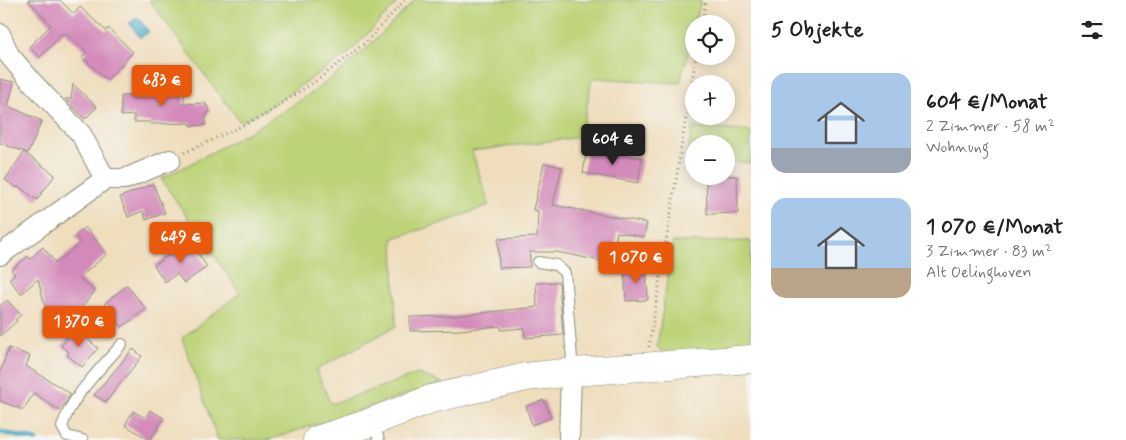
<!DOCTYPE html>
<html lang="de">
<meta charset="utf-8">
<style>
:root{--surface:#fff;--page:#f2f2f2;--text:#222;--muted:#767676;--accent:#ea580c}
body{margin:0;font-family:Mynerve,sans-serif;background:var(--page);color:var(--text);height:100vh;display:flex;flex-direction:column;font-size:19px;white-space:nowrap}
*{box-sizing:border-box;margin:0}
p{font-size:16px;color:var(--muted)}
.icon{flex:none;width:28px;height:28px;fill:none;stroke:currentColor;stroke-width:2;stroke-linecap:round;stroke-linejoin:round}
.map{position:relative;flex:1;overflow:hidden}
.sheet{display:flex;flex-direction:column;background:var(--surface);width:375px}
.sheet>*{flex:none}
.controls{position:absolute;left:685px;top:15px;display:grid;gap:10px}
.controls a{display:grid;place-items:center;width:50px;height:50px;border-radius:50%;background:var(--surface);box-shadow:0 2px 12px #0003;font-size:25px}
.price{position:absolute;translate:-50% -42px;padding:0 11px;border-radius:5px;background:var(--accent);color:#fff;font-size:16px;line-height:32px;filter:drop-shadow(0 1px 2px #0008)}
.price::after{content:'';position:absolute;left:50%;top:30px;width:15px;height:11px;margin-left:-8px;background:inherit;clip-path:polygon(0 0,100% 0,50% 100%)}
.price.current{background:#222;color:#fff}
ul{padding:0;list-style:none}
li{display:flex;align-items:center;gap:15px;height:125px;padding:0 20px}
li span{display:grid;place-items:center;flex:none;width:140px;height:100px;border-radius:15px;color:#555}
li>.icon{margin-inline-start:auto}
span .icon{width:60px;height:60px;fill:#fffc;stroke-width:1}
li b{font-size:21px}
h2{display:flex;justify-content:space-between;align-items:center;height:60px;padding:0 20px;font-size:21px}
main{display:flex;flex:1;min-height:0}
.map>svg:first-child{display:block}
.green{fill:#bdd378;stroke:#6e8856}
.water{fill:#42a8c2;stroke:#30727b}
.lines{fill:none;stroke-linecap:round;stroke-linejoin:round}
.stream{stroke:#42a8c2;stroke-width:5}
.building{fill:#d389b9}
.lane-casing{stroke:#878d78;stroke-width:12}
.street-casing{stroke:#878d78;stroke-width:22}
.secondary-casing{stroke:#878d78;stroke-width:29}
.path{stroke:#878d78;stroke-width:3;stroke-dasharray:1 4;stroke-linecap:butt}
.lane{stroke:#fff;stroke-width:10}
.street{stroke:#fff;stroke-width:20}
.secondary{stroke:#fff;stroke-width:28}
</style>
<main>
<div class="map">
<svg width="751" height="440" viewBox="0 0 751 440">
<rect width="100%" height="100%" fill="#f6f6f2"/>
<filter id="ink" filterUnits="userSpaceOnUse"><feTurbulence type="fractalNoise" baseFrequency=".02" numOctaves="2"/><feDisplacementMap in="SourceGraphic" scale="10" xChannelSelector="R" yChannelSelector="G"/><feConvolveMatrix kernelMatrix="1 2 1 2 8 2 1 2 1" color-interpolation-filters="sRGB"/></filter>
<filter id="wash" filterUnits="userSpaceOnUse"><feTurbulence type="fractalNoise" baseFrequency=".0096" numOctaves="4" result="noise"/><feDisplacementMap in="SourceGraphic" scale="20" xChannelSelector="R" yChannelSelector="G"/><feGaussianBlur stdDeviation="1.12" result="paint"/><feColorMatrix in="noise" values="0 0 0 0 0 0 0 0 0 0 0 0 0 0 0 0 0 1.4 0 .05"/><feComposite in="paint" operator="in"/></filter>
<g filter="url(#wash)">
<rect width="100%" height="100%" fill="#efddbc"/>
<!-- green -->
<g class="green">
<polygon points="149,0 400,0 349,53 266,109 240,122"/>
<path d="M415 0H701L695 24H694V30L680 83 592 78 581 137 472 151 489 205 446 222 393 238 396 326 316 370 331 404 418 374 443 383 268 440H218L182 338 240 293 161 179C213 152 265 125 313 92 351 65 383 33 415 0Z"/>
<polygon points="692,128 751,131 751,163 726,161 726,144 694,144 694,158 687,158"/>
<polygon points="751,241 751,351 668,357 657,347 673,242"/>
</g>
<!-- water -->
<polygon class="water" points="138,17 149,32 140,38 129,23"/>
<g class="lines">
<!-- stream -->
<polyline class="stream" points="0,432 36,440"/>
</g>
<g id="blocks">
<!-- building -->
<g class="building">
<polygon points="28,0 60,0 74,14 80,7 106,31 108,28 133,52 107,80 82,57 87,52 64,32 40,57 29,47 51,25"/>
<polygon points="0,79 14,82 8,106 42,121 28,153 0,143"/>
<polygon points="137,82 158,82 159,93 184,92 184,104 205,103 210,110 206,117 206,125 191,126 190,123 151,124 150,122 134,122 134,115 121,116 121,96 137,95"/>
<polygon points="73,84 97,107 85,119 65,99 71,99"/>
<polygon points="587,149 642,158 638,183 583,173"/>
<polygon points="24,152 55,175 37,200 18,186 17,188 5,180"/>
<polygon points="544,163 562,167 553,205 647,223 644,237 617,232 611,263 557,252 530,252 530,267 499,268 498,239 537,237 538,211 533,210"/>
<polygon points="706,176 737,176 738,213 707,214"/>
<polygon points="153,184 165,213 146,220 143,211 128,217 120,197"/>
<polygon points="85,227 107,254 79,278 95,291 68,325 46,310 38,279 21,294 9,279 15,274 11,270 28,256 30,259 43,247 56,263 80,243 75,236"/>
<polygon points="190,241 207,267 184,283 177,274 165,282 154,265"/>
<polygon points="646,266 648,300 626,301 624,267"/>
<polygon points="559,282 563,335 525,338 524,328 501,330 500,326 460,330 410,331 410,317 452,316 537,307 536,283"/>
<polygon points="127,285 146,309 122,327 104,304"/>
<polygon points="7,300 21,315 16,319 17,321 0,336 0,306"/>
<polygon points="75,329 98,348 82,367 67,355 69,352 61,346"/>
<polygon points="9,348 30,356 26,366 71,394 60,411 34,393 23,410 0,401 0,372"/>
<polygon points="133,349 142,356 106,402 94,395"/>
<polygon points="544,400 551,418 532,425 526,406"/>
<polygon points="150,410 164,418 150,440 125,425 133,411 145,418"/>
</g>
</g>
</g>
<g filter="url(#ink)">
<use href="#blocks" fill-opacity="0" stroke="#878d78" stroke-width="1"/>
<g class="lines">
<!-- lane casing -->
<g class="lane-casing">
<g id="lane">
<polyline points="538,262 556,265 565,273 573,371"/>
<polyline points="374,422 379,440"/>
<path d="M83 440 67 436 62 427C70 398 102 367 122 344"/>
</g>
</g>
<!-- street casing -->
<g class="street-casing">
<g id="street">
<polyline points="0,34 9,55 32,82 81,134 105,179 0,255"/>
<polyline points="105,179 125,179 170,160"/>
<polyline points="569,440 571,372"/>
</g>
</g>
<!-- secondary casing -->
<g class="secondary-casing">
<polyline id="secondary" points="317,440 363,425 431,399 526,377 573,372 751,359"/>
</g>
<!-- path -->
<g class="path">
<polyline points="702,24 706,0"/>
<polyline points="184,153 263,116 320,78 366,42 405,0"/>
<polyline points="649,347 696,56"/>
</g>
<!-- lane -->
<use href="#lane" class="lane"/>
<!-- street -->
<use href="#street" class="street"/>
<!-- secondary -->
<use href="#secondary" class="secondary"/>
</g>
</g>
</svg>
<div class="controls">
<a><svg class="icon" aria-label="locate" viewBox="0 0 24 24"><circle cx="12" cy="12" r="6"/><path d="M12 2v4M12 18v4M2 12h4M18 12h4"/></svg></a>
<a>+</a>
<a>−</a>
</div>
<b class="price" style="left:162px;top:107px">683 €</b>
<b class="price current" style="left:613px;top:166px">604 €</b>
<b class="price" style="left:181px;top:264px">649 €</b>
<b class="price" style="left:636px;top:284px">1 070 €</b>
<b class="price" style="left:79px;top:348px">1 370 €</b>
</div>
<section class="sheet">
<h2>5 Objekte<svg class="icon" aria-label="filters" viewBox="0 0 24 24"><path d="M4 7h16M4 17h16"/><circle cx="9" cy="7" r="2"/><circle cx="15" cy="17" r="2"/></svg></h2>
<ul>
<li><span style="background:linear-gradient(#a9c7e8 75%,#9aa5b1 0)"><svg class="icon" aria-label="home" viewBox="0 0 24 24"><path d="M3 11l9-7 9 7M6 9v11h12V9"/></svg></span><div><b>604 €/Monat</b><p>2 Zimmer · 58 m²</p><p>Wohnung</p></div></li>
<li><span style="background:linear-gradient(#a9c7e8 70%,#b9a48a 0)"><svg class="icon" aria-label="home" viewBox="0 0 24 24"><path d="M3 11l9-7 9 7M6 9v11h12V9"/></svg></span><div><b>1 070 €/Monat</b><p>3 Zimmer · 83 m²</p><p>Alt Oelinghoven</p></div></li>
</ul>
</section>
</main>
